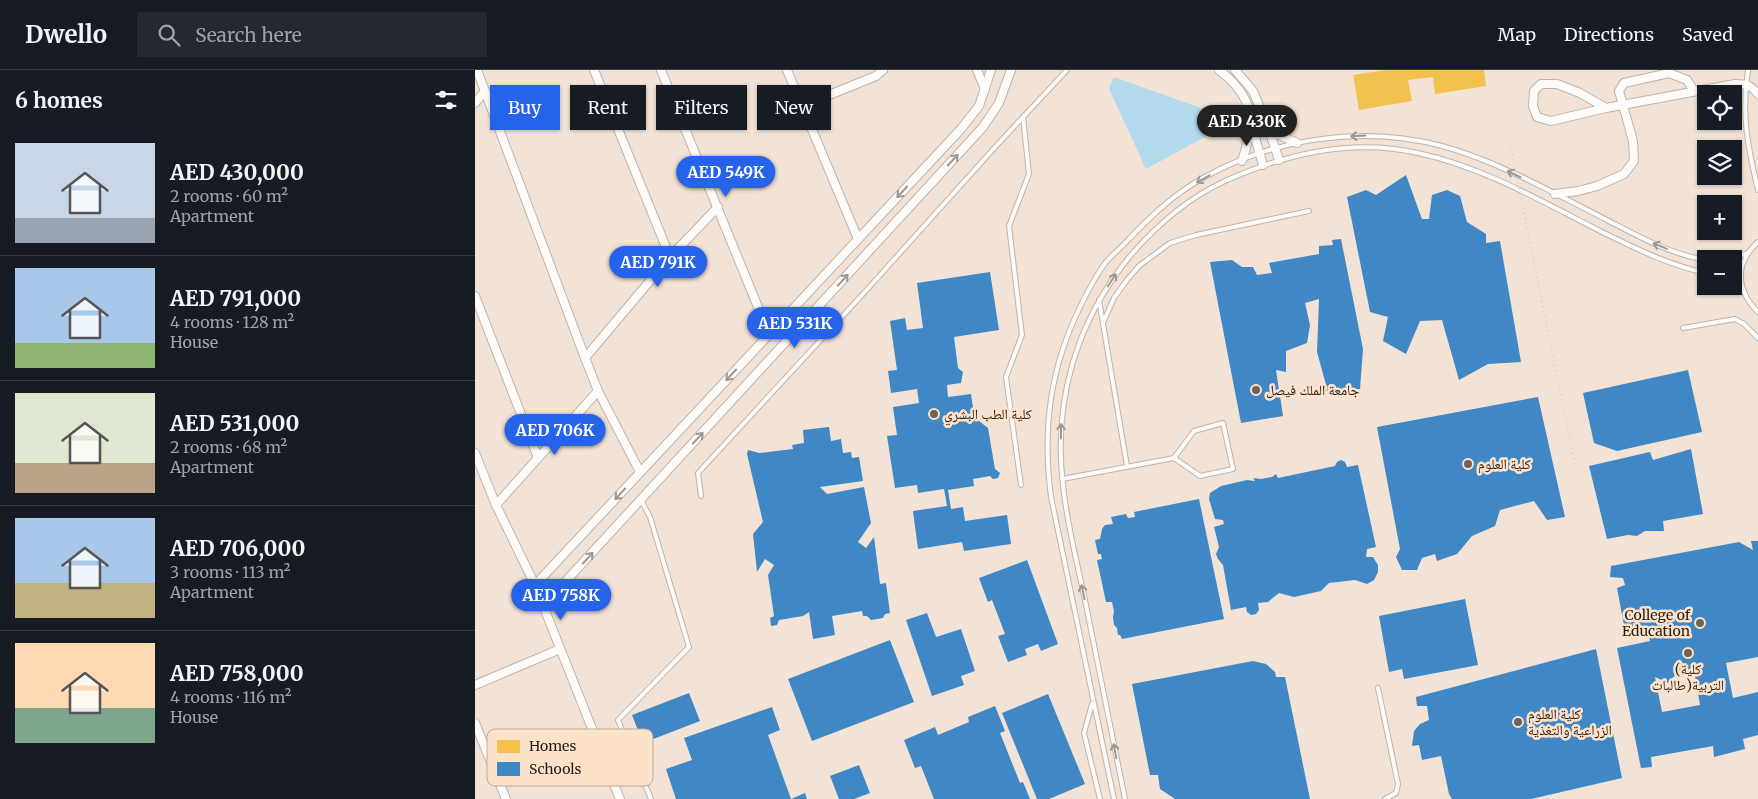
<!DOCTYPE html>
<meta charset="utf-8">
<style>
:root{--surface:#171b24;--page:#242831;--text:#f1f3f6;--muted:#9ea1a6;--line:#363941;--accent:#2563eb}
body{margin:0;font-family:Merriweather,"Noto Naskh Arabic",serif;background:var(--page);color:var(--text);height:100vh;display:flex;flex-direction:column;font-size:19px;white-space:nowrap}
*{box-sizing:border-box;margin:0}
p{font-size:16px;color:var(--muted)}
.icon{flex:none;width:28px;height:28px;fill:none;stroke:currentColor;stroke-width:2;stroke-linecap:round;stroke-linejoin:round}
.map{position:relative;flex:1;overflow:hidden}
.side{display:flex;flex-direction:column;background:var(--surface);width:475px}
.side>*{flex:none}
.guide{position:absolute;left:15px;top:15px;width:475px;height:45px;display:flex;gap:10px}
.controls{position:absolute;left:1222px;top:15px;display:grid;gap:10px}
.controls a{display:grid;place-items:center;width:45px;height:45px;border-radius:0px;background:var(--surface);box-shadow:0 1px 4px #0004;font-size:25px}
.price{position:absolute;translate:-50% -42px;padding:0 11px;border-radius:18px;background:var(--accent);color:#fff;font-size:16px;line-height:32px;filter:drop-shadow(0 1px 2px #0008)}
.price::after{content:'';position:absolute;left:50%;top:30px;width:15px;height:11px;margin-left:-8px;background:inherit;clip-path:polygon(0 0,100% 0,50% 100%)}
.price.active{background:#222;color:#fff}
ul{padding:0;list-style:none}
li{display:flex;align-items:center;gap:15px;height:125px;padding:0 15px}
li+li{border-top:1px solid var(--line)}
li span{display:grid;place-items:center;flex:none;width:140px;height:100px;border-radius:0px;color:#555}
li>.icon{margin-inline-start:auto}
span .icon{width:60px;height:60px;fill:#fffc;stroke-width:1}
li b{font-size:21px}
h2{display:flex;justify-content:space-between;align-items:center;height:60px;padding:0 15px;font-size:21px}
.tag{padding:0 18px;border-radius:0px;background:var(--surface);box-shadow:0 1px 4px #0004;font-size:18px;line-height:45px}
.tag.active{background:var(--accent);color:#fff}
header{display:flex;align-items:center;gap:30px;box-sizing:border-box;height:70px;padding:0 25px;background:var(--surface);border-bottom:1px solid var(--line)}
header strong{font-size:24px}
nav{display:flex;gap:28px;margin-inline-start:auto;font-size:18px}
.search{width:350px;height:45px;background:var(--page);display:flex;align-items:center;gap:12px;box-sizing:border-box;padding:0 18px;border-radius:0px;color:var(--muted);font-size:19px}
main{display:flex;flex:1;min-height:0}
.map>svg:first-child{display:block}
.water{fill:#b2daec}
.homes{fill:#f2c14e}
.schools{fill:#3f88c5;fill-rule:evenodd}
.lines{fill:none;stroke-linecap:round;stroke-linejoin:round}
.lane-casing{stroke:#bfb4aa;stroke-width:6}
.street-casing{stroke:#bfb4aa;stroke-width:10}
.path{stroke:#d7d3cf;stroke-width:2;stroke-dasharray:1 4;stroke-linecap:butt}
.lane{stroke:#fdfbf9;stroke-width:4}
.street{stroke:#fdfbf9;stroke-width:8}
.path-bridge{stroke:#d7d3cf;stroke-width:2;stroke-dasharray:1 4;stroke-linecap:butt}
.oneway{stroke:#9d9792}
.poi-dot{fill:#6e6259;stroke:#fde2cb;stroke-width:2}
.labels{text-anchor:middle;stroke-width:5;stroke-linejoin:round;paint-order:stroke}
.poi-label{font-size:14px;fill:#271d15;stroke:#fde2cb;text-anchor:start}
.key{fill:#fde2cb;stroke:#bda794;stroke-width:1}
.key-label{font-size:14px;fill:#271d15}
</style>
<header>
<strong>Dwello</strong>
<div class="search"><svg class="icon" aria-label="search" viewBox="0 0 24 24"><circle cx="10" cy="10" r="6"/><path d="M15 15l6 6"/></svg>Search here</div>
<nav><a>Map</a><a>Directions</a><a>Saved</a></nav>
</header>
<main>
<section class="side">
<h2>6 homes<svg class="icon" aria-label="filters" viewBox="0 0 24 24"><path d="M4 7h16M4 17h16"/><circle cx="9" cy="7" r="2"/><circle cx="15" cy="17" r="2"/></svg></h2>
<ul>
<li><span style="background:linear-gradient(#c9d6e8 75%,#9aa5b1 0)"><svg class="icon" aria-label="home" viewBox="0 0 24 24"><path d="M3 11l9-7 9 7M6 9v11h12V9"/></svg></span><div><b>AED 430,000</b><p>2 rooms · 60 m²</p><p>Apartment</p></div></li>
<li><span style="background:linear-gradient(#a9c7e8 75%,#8fb573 0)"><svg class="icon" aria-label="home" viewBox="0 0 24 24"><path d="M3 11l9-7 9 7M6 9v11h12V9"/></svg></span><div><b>AED 791,000</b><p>4 rooms · 128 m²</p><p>House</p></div></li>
<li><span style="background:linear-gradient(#dfe7d0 70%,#b9a48a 0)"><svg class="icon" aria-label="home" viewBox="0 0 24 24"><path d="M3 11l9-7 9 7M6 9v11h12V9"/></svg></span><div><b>AED 531,000</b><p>2 rooms · 68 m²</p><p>Apartment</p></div></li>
<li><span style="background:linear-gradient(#a9c7e8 65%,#c2b280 0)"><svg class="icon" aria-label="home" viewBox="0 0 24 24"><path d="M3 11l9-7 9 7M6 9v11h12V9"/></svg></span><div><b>AED 706,000</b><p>3 rooms · 113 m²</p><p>Apartment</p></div></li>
<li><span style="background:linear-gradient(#ffd9b3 65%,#7fa58c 0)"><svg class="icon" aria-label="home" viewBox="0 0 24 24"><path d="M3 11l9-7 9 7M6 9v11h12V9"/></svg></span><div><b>AED 758,000</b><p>4 rooms · 116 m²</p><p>House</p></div></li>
</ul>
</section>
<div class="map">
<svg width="1283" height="729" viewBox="0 0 1283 729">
<rect width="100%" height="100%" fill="#f2e3d6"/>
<!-- water -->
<polygon class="water" points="639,7 734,41 739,62 671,99 634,19"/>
<!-- homes -->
<polygon class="homes" points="911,0 1009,0 1011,16 960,24 958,7 933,10 937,31 884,40 878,5"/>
<!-- schools -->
<g class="schools">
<polygon points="931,105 947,149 954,149 957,125 972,120 985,126 992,152 1011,164 1011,173 1025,171 1046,292 1013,294 984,310 967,250 945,251 931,284 908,271 913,247 895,242 872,127 891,120 901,125"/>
<polygon points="866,169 888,279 885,319 853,322 842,282 844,229 830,233 835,255 832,273 811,281 811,302 801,300 808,346 766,353 735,192 757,190 767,197 778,197 782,205 797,203 794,193 844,184 844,176 858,175 857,170"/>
<polygon points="515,202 524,260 479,267 483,298 488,302 486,313 472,315 473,327 496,324 500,351 504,351 513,358 520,399 525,403 523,408 518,409 515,406 498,409 499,416 473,420 476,439 488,437 490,451 532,445 536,474 489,481 487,472 443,479 438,441 472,436 469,419 443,423 442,415 420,418 412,366 422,365 418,337 444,333 442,319 416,323 413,301 422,300 415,251 430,248 432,260 448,258 442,213"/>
<polygon points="1213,300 1227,362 1142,381 1119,373 1108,323"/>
<polygon points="1063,327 1090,447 1072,450 1059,431 1025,440 1020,456 997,466 982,484 962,491 960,484 947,488 942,500 927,500 921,487 925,479 902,357"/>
<polygon points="354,357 356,371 366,369 368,383 376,382 377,388 384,387 388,411 345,417 352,424 389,417 396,453 383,472 391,478 399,467 405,514 411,513 415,543 410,544 408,548 396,550 392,546 388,546 387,541 357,546 360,565 338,569 334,542 328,546 304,550 302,555 296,556 295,548 299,546 293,505 299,495 290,489 282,502 278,464 288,452 272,384 273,380 284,383 318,379 317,375 329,373 328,360"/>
<polygon points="1216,379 1228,444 1188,451 1189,461 1170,461 1162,466 1153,465 1132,469 1114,396 1175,382 1178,390"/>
<polygon points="866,390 870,392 872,397 883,395 901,477 892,479 891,487 898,487 903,495 903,502 899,510 892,514 880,510 854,513 846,521 819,527 804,523 793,532 783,533 784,540 781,544 776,545 772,542 771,537 756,540 748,495 743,489 741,484 744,477 739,457 749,454 748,450 740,449 734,429 735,423 746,416 772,410 780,411 778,408 786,409 797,407 801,404 803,408 860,396 862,392"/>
<polygon points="724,429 749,549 647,569 645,565 643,565 642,558 639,555 638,547 639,541 637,532 631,532 622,490 627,489 626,484 623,484 620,470 625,469 627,459 630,455 638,454 636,447 651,444 653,448 660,447 659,442"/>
<path d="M1276 471H1283V587L1251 593 1258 628 1283 622V665L1268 669 1270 679 1239 687 1238 676 1176 687 1177 697 1166 698 1142 578 1175 571 1172 556 1150 561 1142 518 1150 515 1148 508 1135 507 1136 496 1264 472 1278 480ZM1219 600 1225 635 1187 642 1180 607 1193 613 1202 603Z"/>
<polygon points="552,490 583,574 566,581 563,574 550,579 552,585 533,592 523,566 530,564 517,530 513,532 504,508"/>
<polygon points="990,529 1003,595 929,609 927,599 914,602 904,546"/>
<polygon points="452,543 461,567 486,559 500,601 486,606 489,615 457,626 431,550"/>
<polygon points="415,570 439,632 337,671 313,609"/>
<polygon points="1121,579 1147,708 1056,729 977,729 974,724 966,686 947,690 944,675 937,676 939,661 945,654 954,650 952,636 942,636 941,627"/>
<polygon points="778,591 791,594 800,602 801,607 810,607 835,729 700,729 685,719 683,705 675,705 657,614"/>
<polygon points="214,623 225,651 168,673 157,645"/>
<polygon points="573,624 610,714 574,729 562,729 527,643"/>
<polygon points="520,636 530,661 525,663 545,713 548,712 555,729 459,729 446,696 440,698 429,670 460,657 463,665 494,652 493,647"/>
<polygon points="297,637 305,660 293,665 316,729 330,723 332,729 201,729 191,699 217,690 209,668"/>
<polygon points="384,695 395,723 379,729 364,729 355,706"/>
</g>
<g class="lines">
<!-- lane casing -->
<g class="lane-casing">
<g id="lane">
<path d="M1273 0C1266 44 1273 78 1283 120"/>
<path d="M1283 172C1259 194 1261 220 1283 242"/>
<polyline points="1253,189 1273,183"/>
<polyline points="1259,210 1267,216"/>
<polyline points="624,230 652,396"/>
<polyline points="628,253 639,228 652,210 664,196 695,173 721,165 834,141"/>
<polyline points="1208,258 1260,249 1269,254 1283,268"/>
<polyline points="587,409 699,388 725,406 758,399 748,353 719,361 699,388"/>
<polyline points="546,415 531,307 547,265 534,156 554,104 548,47"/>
<polyline points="226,426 223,403 388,224 522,75 592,0"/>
<polyline points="166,430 175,447 214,577 143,650 176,729"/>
<polyline points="903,618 923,714 921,723 910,729"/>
<polyline points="617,634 609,663 625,729"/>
<path d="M639 729 576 427C567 358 575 298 606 235 613 221 621 205 631 192 638 184 647 177 654 169 676 146 699 124 728 108 800 68 887 55 967 76 1022 91 1079 123 1130 149 1163 166 1194 184 1231 190"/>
<path d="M650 729C637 666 625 603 612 540 604 499 592 457 588 415 578 331 601 251 656 185 682 155 713 128 750 111 810 84 877 68 943 83 1008 97 1066 131 1125 161 1160 178 1193 195 1231 203"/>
</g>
</g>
<!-- street casing -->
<g class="street-casing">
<g id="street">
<polyline points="2,0 110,288 123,321 165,402"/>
<polyline points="119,0 195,187"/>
<polyline points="186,0 294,264"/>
<polyline points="312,0 383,169"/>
<polyline points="502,0 510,19"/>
<path d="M744 0C779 27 781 50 767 91"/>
<polyline points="760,0 778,21 788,45 800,63 822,73"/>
<polyline points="0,33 10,21"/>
<polyline points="327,36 401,6 408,0"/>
<path d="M1131 38 1105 23 1082 14H1066L1059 21 1058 36 1062 47 1076 51 1131 38 1260 14C1271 14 1276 15 1283 24"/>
<polyline points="777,57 788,95"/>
<polyline points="793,57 804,90"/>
<polyline points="1080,124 1103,121 1122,116 1149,104 1159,91 1158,71 1144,21 1149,13 1194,3 1212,10 1219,21"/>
<polyline points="0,226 63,388"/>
<polyline points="110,288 195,187 243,137"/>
<polyline points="0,383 21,435 60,515 145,729"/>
<polyline points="21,435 123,321"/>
<polyline points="60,515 486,59 504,36 516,0"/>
<polyline points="68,536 508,57 524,33 536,0"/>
<polyline points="0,615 85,579"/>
<polyline points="0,653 31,729"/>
</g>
</g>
<!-- path -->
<polyline class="path" points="1048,138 1100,394"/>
<!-- lane -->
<use href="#lane" class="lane"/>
<!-- street -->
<use href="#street" class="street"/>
<!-- path-bridge -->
<polyline class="path-bridge" points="1036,79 1048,138"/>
</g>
<!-- one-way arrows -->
<defs><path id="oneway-shaft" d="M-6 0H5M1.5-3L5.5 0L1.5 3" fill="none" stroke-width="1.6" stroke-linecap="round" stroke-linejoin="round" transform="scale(1.25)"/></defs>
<g class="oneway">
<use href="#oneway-shaft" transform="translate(883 66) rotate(177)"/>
<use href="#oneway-shaft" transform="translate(478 90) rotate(-47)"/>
<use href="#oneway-shaft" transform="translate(1039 104) rotate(-154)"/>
<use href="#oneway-shaft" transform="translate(728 109) rotate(151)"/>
<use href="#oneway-shaft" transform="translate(427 122) rotate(133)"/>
<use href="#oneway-shaft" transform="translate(1185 176) rotate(-158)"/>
<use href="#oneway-shaft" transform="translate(368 210) rotate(-47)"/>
<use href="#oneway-shaft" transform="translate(637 210) rotate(-57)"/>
<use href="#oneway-shaft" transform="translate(256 305) rotate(133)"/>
<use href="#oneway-shaft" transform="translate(586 361) rotate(-89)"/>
<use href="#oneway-shaft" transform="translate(223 368) rotate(-47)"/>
<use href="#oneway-shaft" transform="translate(145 424) rotate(133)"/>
<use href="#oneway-shaft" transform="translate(113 488) rotate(-47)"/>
<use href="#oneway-shaft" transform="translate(608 522) rotate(-102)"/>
<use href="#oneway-shaft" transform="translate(640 681) rotate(-101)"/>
</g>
<!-- markers -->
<g class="poi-dot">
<circle cx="781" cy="320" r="5"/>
<circle cx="459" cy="344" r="5"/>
<circle cx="993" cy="394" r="5"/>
<circle cx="1225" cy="553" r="5"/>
<circle cx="1213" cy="583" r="5"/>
<circle cx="1043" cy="652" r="5"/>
</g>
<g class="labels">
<!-- poi labels -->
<g class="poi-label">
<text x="791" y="325">جامعة الملك فيصل</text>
<text x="469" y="349">كلية الطب البشري</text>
<text x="1003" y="399">كلية العلوم</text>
<text x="1215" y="550" text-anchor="end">College of<tspan x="1215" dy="16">Education</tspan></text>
<text x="1213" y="604" text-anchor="middle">(كلية<tspan x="1213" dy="16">التربية(طالبات</tspan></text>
<text x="1053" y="649">كلية العلوم<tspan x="1053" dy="16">الزراعية والتغذية</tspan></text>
</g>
</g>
<!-- legend -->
<rect x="12" y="659" width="166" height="57" rx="8" class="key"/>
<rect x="22" y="670" width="23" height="13" fill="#f2c14e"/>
<rect x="22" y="692" width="23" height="14" fill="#3f88c5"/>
<g class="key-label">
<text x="54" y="681">Homes</text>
<text x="54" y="704">Schools</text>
</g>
</svg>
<div class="controls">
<a><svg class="icon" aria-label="locate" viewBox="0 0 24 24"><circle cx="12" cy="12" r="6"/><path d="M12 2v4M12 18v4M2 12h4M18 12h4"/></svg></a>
<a><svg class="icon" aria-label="layers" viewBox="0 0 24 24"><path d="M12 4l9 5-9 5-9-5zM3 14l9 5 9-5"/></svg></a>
<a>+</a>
<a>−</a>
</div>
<b class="price active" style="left:772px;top:77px">AED 430K</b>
<b class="price" style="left:251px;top:128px">AED 549K</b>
<b class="price" style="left:183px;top:218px">AED 791K</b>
<b class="price" style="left:320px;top:279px">AED 531K</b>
<b class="price" style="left:80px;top:386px">AED 706K</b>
<b class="price" style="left:86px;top:551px">AED 758K</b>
<div class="guide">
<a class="tag active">Buy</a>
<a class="tag">Rent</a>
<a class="tag">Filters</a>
<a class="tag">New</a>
</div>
</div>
</main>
